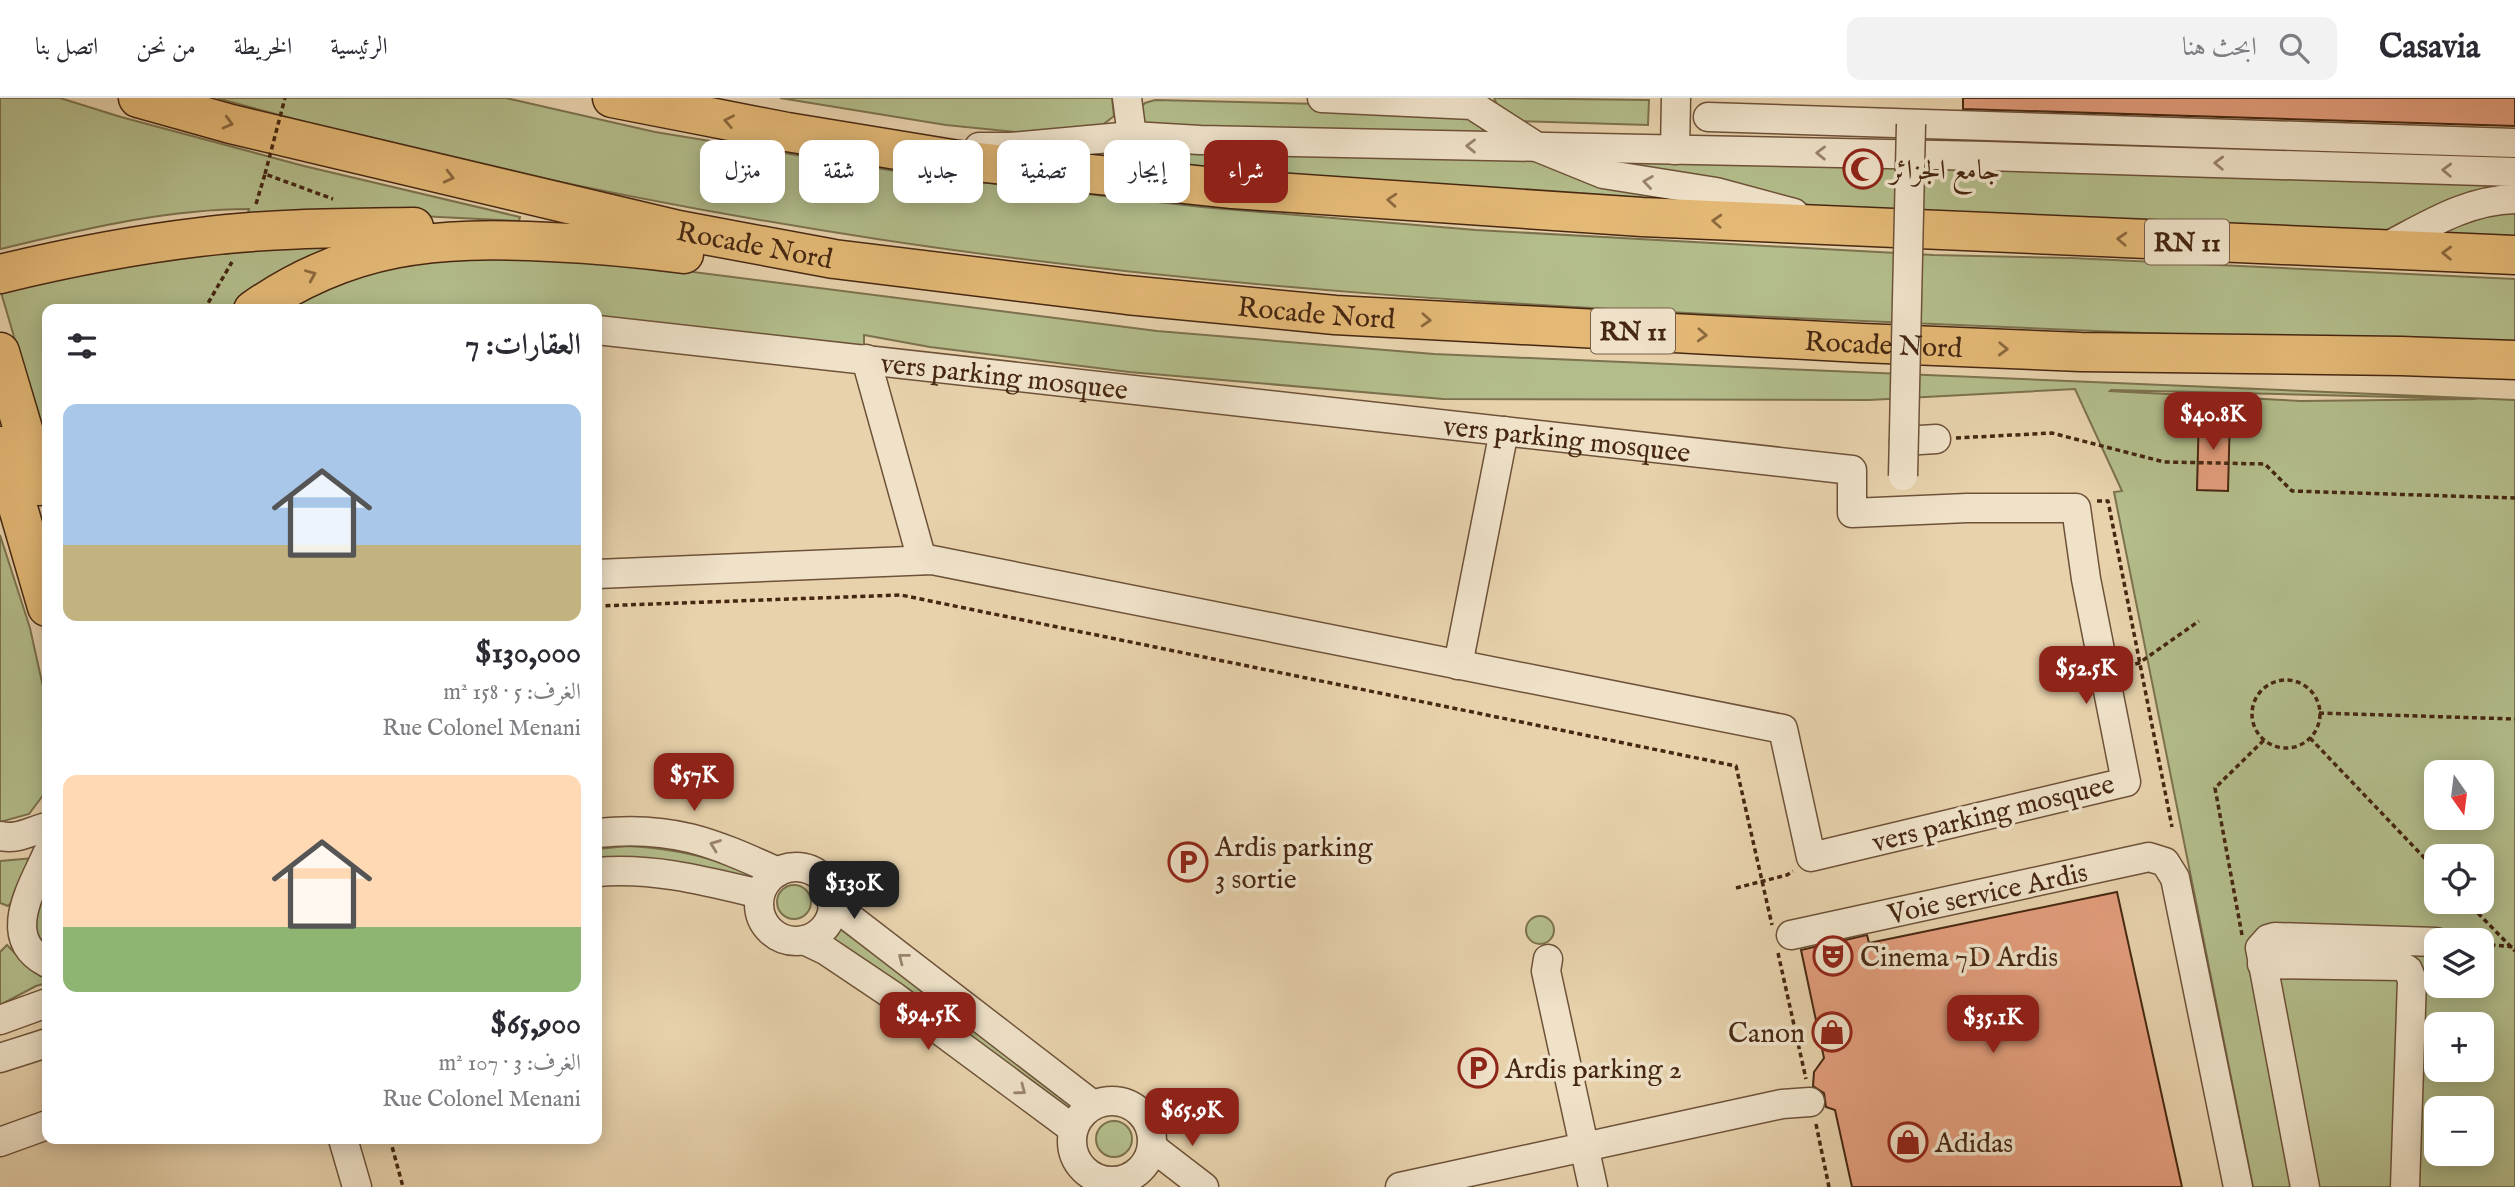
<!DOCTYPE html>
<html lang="ar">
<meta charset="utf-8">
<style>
:root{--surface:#fff;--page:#f2f2f3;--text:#2b2b33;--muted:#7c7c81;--line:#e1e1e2;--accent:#8f2418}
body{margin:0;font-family:"IM FELL English",Amiri,serif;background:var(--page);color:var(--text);direction:rtl;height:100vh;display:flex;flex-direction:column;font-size:26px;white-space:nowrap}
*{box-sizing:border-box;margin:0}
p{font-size:23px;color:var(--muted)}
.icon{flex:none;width:38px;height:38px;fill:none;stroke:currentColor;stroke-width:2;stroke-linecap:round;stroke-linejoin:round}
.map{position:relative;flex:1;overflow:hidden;direction:ltr}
.drawer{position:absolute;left:42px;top:206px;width:560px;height:840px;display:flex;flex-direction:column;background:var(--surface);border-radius:14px;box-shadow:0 4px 18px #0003;direction:rtl}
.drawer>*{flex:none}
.guide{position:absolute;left:623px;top:42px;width:665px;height:63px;direction:rtl;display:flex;gap:14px}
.needle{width:46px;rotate:166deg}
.buttons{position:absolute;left:2424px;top:662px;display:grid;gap:14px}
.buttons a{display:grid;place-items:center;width:70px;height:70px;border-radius:14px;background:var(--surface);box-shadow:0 4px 18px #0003;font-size:35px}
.price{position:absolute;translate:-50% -60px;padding:0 16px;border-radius:14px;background:var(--accent);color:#fff;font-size:23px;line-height:46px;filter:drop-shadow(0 2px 4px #0008)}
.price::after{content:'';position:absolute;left:50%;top:42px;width:21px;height:16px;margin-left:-10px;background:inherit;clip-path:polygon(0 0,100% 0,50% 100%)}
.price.active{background:#222;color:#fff}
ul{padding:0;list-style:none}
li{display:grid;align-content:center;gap:14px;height:371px;padding:0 21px}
li span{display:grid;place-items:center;height:217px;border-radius:14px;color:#555}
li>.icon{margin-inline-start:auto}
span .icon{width:126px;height:126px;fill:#fffc;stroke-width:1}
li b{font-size:30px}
h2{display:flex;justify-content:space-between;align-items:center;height:84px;padding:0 21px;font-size:30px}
.tag{padding:0 24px;border-radius:14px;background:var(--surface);box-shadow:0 4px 18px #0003;font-size:24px;line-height:63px}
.tag.active{background:var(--accent);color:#fff}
header{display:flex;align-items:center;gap:42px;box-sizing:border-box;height:98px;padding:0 35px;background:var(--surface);border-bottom:2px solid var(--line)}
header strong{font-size:33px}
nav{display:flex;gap:38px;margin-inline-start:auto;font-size:24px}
.search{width:490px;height:63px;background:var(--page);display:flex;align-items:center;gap:18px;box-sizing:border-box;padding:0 24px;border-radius:14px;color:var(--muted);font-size:26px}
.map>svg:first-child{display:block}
.green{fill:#b3bd8b;stroke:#7c724e;stroke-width:2;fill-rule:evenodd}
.building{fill:#e39d7c;stroke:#462711;stroke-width:2}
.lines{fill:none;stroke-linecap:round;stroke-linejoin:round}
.minor-casing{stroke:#6e5238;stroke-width:31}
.highway-casing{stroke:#462711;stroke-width:41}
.path{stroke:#462711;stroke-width:3.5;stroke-dasharray:5 3.5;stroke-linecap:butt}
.minor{stroke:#efe2c9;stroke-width:28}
.highway{stroke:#e4b976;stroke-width:38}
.minor-bridge-casing{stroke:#6e5238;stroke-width:31;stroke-linecap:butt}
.path-bridge{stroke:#462711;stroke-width:3.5;stroke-dasharray:5 3.5;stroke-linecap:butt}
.minor-bridge{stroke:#efe2c9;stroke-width:28}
.oneway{stroke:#8d693e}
.oneway2{stroke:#9a846d}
.labels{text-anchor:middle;stroke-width:7;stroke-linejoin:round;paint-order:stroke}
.shield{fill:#efe2c9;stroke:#795f48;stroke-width:2}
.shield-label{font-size:26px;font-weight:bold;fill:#462711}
.poi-label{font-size:28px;fill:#462711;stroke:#efe2c9;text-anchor:start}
.street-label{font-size:28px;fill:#462711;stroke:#efe2c9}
</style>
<header>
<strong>Casavia</strong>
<div class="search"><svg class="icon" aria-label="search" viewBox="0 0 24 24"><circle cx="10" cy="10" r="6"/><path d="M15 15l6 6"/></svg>ابحث هنا</div>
<nav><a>الرئيسية</a><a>الخريطة</a><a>من نحن</a><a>اتصل بنا</a></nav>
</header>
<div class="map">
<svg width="2515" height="1089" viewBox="0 0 2515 1089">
<rect width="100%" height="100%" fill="#e7d2ac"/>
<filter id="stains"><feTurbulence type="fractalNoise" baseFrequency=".00286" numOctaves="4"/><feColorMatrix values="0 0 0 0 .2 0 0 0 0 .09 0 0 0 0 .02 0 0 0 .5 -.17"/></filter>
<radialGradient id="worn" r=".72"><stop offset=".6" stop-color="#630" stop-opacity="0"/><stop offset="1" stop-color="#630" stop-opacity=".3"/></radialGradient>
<!-- green -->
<g class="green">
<path d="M0 0H60L121 19 304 68 520 119 519 123 399 117 260 116 248 115 249 111C165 111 81 132 0 151Z"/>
<path d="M217 0H506L655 34 920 77 1202 109 1476 132 1933 157 2071 160 2515 181V251C2306 242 2096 233 1887 224 1550 210 1211 192 877 141 654 107 434 61 217 0Z"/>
<polygon points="780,0 1112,0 1114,18 1101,28 1034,36 946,27"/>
<polygon points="1494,0 1649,2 1648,27 1512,23 1499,11"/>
<polygon points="1155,2 1440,9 1476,23 1487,37 1147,29 1136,14 1145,5"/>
<polygon points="1539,50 2515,74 2515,94 2396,136 1769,108 1313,79 1076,57 1077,51"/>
<polygon points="2515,105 2515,140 2430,137"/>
<polygon points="387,136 236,212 47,212 47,351 0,191 160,155"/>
<path d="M567 158 1157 233 1434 256 2515 302V1089H2253L2114 394 2122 393 2075 291 1869 302 1443 301 1129 274 930 249 864 237V253L597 223V212H270L395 160ZM2110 293 2111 292 2476 301 2301 303ZM2436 674H2482V719H2436ZM2436 758H2482V803H2436ZM2436 842H2482V887H2436ZM2436 926H2482V971H2436ZM2436 1010H2482V1055H2436Z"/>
<polygon points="0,437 30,530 47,607 47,692 29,716 0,724"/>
<path d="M628 748C678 751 708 759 755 776L750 786C718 775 687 763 653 761 634 760 615 763 597 764V751Z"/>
<polygon points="35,760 16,800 8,808 0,805 0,763"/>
<path d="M47 784V851C25 833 38 805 47 784Z"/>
<circle cx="794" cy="804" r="17"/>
<circle cx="1540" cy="832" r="14"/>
<polygon points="839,830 1079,1007 1071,1017 831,840"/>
<polygon points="7,847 28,869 47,878 47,885 36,888 0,907 0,854"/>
<circle cx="1114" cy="1041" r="18"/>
</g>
<!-- building -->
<g class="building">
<polygon points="1963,0 2515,0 2515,28 1963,11"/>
<polygon points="2199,314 2230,315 2228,393 2197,392"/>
<polygon points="2117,794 2182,1089 1852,1089 1835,1012 1826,1009 1824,995 1813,988 1814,974 1824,960 1801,852 1867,837 1869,845"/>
</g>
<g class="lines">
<!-- minor casing -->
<g class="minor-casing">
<g id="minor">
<polyline points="1127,0 1132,38"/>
<polyline points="1322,0 1472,7 1539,50 1603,76 1716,94 1794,115"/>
<polyline points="1708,19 2515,45"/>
<polyline points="979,49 1011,49 1132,38 1200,42 1986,58 2515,74"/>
<polyline points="1675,52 1676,0"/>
<path d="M2382 151C2425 129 2465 102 2515 101"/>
<path id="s1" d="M597 232 1852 372V415L1967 410H2076L2086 481 2126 684 1811 759 1783 631 932 462 597 476"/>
<polyline points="866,261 922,462"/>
<polyline points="1904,343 1936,341"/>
<polyline points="1458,567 1504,333"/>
<path d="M597 735C671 727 712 744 778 774"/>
<path d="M0 738C18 742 30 733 47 729"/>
<path d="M47 756C31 792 0 840 47 865"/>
<circle cx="796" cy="806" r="37"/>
<path d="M597 774C653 769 706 783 760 796"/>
<polyline points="832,806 1093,1007"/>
<path id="s2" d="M1791 837 2149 759 2165 764 2175 780 2238 1089"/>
<polyline points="804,842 825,852 892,897 1073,1031"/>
<polyline points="1548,861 1546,873 1593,1089"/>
<polyline points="2262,866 2401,868 2408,872 2412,882 2405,1089"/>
<polyline points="0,922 47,905"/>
<polyline points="0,960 47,945"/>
<circle cx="1112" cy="1043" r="40"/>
<polyline points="343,1041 357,1089"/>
<polyline points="0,1044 47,1027"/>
<polyline points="1152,1049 1204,1089"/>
<polyline points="1400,1089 1782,1006 1810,1004"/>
<polyline points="2305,1089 2260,850 2268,841 2275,839 2436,844"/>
</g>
</g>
<!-- highway casing -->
<g class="highway-casing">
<g id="highway">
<path id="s3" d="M138 0 231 26 678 132 834 161 1127 197 1335 217 1861 245 2081 254 2401 258 2515 262"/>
<polyline points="612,0 787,34 958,62 1233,91 1642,119 2515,157"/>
<path d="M0 176C66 160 133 147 200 139 271 130 343 130 414 129"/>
<path d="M253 212C349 145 437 138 550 144 595 146 639 150 684 156"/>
<polyline points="0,254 40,388"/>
<polyline points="0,348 47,509"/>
</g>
</g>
<!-- path -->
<g class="path">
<polyline points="256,106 265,76 333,101"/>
<polyline points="204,212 232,164"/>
<polyline points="1956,340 2052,335 2164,364 2265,366 2292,393 2515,400"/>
<polyline points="2097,403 2108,403 2172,729"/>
<polyline points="597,508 901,497 1736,668 1772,827"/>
<polyline points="2127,568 2139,565 2199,523"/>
<circle cx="2286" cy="616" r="34"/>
<polyline points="2319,615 2515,621"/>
<polyline points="2310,640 2436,772"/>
<polyline points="1736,790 1787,777 1793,773"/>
<polyline points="2466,803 2515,853"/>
<polyline points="2242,837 2215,690 2264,642"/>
<polyline points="2482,846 2515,849"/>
<polyline points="1778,855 1806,981"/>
<polyline points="1816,1026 1829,1089"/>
<polyline points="390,1041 403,1089"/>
</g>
<!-- minor -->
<use href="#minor" class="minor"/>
<!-- highway -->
<use href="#highway" class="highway"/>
<!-- minor-bridge casing -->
<g class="minor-bridge-casing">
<polyline id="minor-bridge" points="1903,378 1911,26"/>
</g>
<!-- path-bridge -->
<polyline class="path-bridge" points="265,76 285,0"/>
<!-- minor-bridge -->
<use href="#minor-bridge" class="minor-bridge"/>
</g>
<!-- one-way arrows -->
<defs><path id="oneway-chevron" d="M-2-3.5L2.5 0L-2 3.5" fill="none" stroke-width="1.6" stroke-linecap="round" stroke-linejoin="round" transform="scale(1.75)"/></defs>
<g class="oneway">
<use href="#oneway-chevron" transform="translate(729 23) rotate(-169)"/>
<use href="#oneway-chevron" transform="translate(228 25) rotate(15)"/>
<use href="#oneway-chevron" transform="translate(449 79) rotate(14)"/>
<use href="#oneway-chevron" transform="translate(1392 102) rotate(-176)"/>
<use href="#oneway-chevron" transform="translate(1717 123) rotate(-177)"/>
<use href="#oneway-chevron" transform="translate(2122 141) rotate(-177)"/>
<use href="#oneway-chevron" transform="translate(2447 155) rotate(-178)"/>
<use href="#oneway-chevron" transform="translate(311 177) rotate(-23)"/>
<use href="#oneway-chevron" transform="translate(1426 222) rotate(3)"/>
<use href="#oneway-chevron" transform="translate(1702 237) rotate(3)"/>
<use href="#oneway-chevron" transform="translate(2003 251) rotate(2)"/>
</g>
<g class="oneway2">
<use href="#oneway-chevron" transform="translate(1471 48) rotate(-179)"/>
<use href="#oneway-chevron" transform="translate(1821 55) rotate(-179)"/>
<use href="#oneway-chevron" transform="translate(2219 65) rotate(-178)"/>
<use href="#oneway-chevron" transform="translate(2447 72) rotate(-178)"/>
<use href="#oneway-chevron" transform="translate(1648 84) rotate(-172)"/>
<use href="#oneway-chevron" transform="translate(715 747) rotate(-159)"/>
<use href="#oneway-chevron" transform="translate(903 860) rotate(-142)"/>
<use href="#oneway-chevron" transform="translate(1021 992) rotate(37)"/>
</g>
<!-- icons -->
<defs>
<g id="mosque-ring" transform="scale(2.0125)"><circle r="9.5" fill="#efe2c9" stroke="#8f2418" stroke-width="1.5"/><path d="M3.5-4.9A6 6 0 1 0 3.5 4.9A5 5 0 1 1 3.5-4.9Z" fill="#8f2418"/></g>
<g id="parking-ring" transform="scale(2.0125)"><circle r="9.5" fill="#efe2c9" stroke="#8f2418" stroke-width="1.5"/><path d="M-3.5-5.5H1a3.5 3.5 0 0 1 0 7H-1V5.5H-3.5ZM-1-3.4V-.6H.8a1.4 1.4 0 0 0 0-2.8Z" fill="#8f2418"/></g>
<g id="theatre-ring" transform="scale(2.0125)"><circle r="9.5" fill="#efe2c9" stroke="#8f2418" stroke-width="1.5"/><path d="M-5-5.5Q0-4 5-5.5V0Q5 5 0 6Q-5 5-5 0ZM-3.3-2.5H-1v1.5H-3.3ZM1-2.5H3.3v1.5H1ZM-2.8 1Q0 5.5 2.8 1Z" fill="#8f2418"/></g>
<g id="shop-ring" transform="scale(2.0125)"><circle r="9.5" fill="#efe2c9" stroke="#8f2418" stroke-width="1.5"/><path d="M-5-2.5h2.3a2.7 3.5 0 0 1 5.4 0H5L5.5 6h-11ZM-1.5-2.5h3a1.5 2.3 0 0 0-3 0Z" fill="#8f2418"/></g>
</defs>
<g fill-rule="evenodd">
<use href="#mosque-ring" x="1863" y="71"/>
<use href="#parking-ring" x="1188" y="764"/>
<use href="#theatre-ring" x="1833" y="858"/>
<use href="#shop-ring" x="1832" y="934"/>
<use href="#parking-ring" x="1478" y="970"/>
<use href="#shop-ring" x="1908" y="1044"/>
</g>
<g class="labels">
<!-- shield labels -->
<g class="shield">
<rect x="2145" y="121.5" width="84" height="45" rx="5"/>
<rect x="1591" y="210.5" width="84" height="45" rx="5"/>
</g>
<g class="shield-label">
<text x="2187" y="153">RN 11</text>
<text x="1633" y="242">RN 11</text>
</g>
<!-- poi labels -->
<g class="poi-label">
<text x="1890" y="81">جامع الجزائر</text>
<text x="1215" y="758">Ardis parking<tspan x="1215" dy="32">3 sortie</tspan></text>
<text x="1860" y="868">Cinema 7D Ardis</text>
<text x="1805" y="944" text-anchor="end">Canon</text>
<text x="1505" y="980">Ardis parking 2</text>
<text x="1935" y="1054">Adidas</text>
</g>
<!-- street labels -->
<g class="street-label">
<text dy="10" stroke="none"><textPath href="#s3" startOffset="634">Rocade Nord</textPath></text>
<text dy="10" stroke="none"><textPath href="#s3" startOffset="1200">Rocade Nord</textPath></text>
<text dy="10" stroke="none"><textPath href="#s3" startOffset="1768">Rocade Nord</textPath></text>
<text dy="10" stroke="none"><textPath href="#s1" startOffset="410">vers parking mosquee</textPath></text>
<text dy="10" stroke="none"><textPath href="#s1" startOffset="976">vers parking mosquee</textPath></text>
<text transform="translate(1993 714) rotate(-14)" y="10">vers parking mosquee</text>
<text dy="10" stroke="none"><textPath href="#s2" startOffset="201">Voie service Ardis</textPath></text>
</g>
</g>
<rect width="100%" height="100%" filter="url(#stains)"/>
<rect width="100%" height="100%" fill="url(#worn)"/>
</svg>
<div class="buttons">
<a><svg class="needle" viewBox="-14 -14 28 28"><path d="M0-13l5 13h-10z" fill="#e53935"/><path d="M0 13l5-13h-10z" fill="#7c7c81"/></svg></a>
<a><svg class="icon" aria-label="locate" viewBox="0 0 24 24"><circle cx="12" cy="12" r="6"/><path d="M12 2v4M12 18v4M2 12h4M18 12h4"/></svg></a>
<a><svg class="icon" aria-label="layers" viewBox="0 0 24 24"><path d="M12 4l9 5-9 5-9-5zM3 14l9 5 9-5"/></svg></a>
<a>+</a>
<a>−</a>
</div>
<b class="price" style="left:2213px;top:354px">$40.8K</b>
<b class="price" style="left:2086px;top:608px">$52.5K</b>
<b class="price" style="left:694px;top:715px">$57K</b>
<b class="price active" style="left:854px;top:823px">$130K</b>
<b class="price" style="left:928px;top:954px">$94.5K</b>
<b class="price" style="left:1993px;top:957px">$35.1K</b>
<b class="price" style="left:1192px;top:1050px">$65.9K</b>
<div class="guide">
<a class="tag active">شراء</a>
<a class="tag">إيجار</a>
<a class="tag">تصفية</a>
<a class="tag">جديد</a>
<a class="tag">شقة</a>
<a class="tag">منزل</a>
</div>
<section class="drawer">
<h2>العقارات: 7<svg class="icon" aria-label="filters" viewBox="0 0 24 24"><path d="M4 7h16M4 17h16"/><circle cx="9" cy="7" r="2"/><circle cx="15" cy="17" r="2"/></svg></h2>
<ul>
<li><span style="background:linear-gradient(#a9c7e8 65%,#c2b280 0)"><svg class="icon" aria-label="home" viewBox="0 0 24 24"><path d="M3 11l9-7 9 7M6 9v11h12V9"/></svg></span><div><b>$130,000</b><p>الغرف: 5 · 158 m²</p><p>Rue Colonel Menani</p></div></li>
<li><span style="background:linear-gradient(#ffd9b3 70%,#8fb573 0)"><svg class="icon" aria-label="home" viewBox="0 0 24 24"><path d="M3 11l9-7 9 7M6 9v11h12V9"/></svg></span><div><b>$65,900</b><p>الغرف: 3 · 107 m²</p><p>Rue Colonel Menani</p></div></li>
</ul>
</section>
</div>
